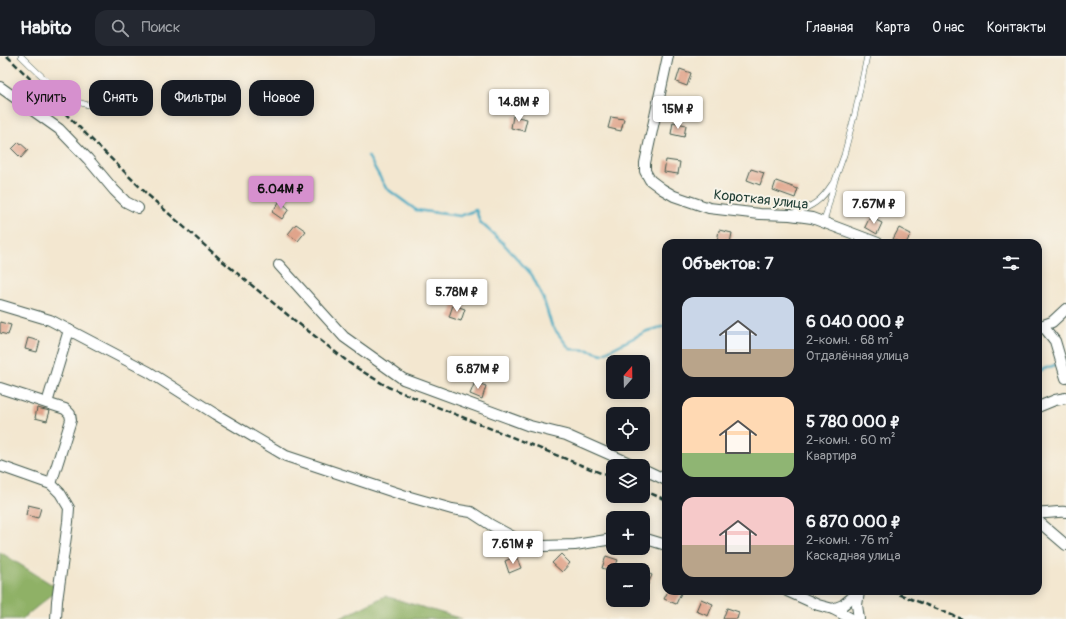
<!DOCTYPE html>
<html lang="ru">
<meta charset="utf-8">
<style>
:root{--surface:#171b24;--page:#242831;--text:#f1f3f6;--muted:#9ea1a6;--line:#363941;--accent:#d690ce}
body{margin:0;font-family:Pangolin,sans-serif;background:var(--page);color:var(--text);height:100vh;display:flex;flex-direction:column;font-size:15px;white-space:nowrap}
*{box-sizing:border-box;margin:0}
p{font-size:13px;color:var(--muted)}
.icon{flex:none;width:22px;height:22px;fill:none;stroke:currentColor;stroke-width:2;stroke-linecap:round;stroke-linejoin:round}
.map{position:relative;flex:1;overflow:hidden}
.sheet{position:absolute;left:662px;top:183px;width:380px;height:356px;display:flex;flex-direction:column;background:var(--surface);border-radius:12px;box-shadow:0 2px 10px #0003}
.sheet>*{flex:none}
.hud{position:absolute;left:12px;top:24px;width:380px;height:36px;display:flex;gap:8px}
.needle{width:26px;rotate:20deg}
.tools{position:absolute;left:606px;top:299px;display:grid;gap:8px}
.tools a{display:grid;place-items:center;width:44px;height:44px;border-radius:8px;background:var(--surface);box-shadow:0 2px 10px #0003;font-size:20px}
.price{position:absolute;translate:-50% -34px;padding:0 9px;border-radius:4px;background:#fff;color:#222;font-size:13px;line-height:26px;filter:drop-shadow(0 1px 2px #0008)}
.price::after{content:'';position:absolute;left:50%;top:24px;width:12px;height:9px;margin-left:-6px;background:inherit;clip-path:polygon(0 0,100% 0,50% 100%)}
.price.selected{background:var(--accent);color:#111}
ul{padding:0;list-style:none}
li{display:flex;align-items:center;gap:12px;height:100px;padding:0 20px}
li span{display:grid;place-items:center;flex:none;width:112px;height:80px;border-radius:12px;color:#555}
li>.icon{margin-inline-start:auto}
span .icon{width:48px;height:48px;fill:#fffc;stroke-width:1}
li b{font-size:17px}
h2{display:flex;justify-content:space-between;align-items:center;height:48px;padding:0 20px;font-size:17px}
.chip{padding:0 14px;border-radius:12px;background:var(--surface);box-shadow:0 2px 10px #0003;font-size:14px;line-height:36px}
.chip.selected{background:var(--accent);color:#111}
header{display:flex;align-items:center;gap:24px;box-sizing:border-box;height:56px;padding:0 20px;background:var(--surface);border-bottom:1px solid var(--line)}
header strong{font-size:19px}
nav{display:flex;gap:22px;margin-inline-start:auto;font-size:14px}
.search{width:280px;height:36px;background:var(--page);display:flex;align-items:center;gap:10px;box-sizing:border-box;padding:0 14px;border-radius:12px;color:var(--muted);font-size:15px}
.map>svg:first-child{display:block}
.forest{fill:#8fb166;stroke:#57774d}
.lines{fill:none;stroke-linecap:round;stroke-linejoin:round}
.stream{stroke:#42a9c2;stroke-width:2.5}
.building{fill:#e0a48b}
.service-casing{stroke:#3f564b;stroke-width:6}
.minor-casing{stroke:#3f564b;stroke-width:12}
.service{stroke:#fff;stroke-width:5}
.minor{stroke:#fff;stroke-width:10}
.rail{stroke:#1f3d34;stroke-width:2.5;stroke-dasharray:6 3;stroke-linecap:butt}
.labels{text-anchor:middle;stroke-width:4;stroke-linejoin:round;paint-order:stroke}
.street-label{font-size:14px;fill:#1f3d34;stroke:#f7f3e8}
</style>
<header>
<strong>Habito</strong>
<div class="search"><svg class="icon" aria-label="search" viewBox="0 0 24 24"><circle cx="10" cy="10" r="6"/><path d="M15 15l6 6"/></svg>Поиск</div>
<nav><a>Главная</a><a>Карта</a><a>О нас</a><a>Контакты</a></nav>
</header>
<div class="map">
<svg width="1066" height="563" viewBox="0 0 1066 563">
<rect width="100%" height="100%" fill="#f7f3e8"/>
<filter id="ink" filterUnits="userSpaceOnUse"><feTurbulence type="fractalNoise" baseFrequency=".025" numOctaves="2"/><feDisplacementMap in="SourceGraphic" scale="8" xChannelSelector="R" yChannelSelector="G"/><feConvolveMatrix kernelMatrix="1 2 1 2 8 2 1 2 1" color-interpolation-filters="sRGB"/></filter>
<filter id="wash" filterUnits="userSpaceOnUse"><feTurbulence type="fractalNoise" baseFrequency=".012" numOctaves="4" result="noise"/><feDisplacementMap in="SourceGraphic" scale="16" xChannelSelector="R" yChannelSelector="G"/><feGaussianBlur stdDeviation="0.9" result="paint"/><feColorMatrix in="noise" values="0 0 0 0 0 0 0 0 0 0 0 0 0 0 0 0 0 1.4 0 .05"/><feComposite in="paint" operator="in"/></filter>
<g filter="url(#wash)">
<rect width="100%" height="100%" fill="#f3e7d0"/>
<!-- forest -->
<g class="forest">
<polygon points="0,496 59,533 22,563 0,563"/>
<polygon points="385,540 462,563 339,563"/>
</g>
<g class="lines">
<!-- stream -->
<g class="stream">
<polyline points="368,100 386,132 416,154 460,160 476,154 480,166 502,186 532,219 543,242 552,270 570,293 588,294 602,298 647,275 665,270 666,272"/>
<polyline points="1038,315 1058,308"/>
</g>
</g>
<g id="blocks">
<!-- building -->
<g class="building">
<polygon points="680,13 691,17 687,30 676,26"/>
<polygon points="513,60 527,63 524,75 511,72"/>
<polygon points="611,61 624,63 621,75 608,72"/>
<polygon points="673,66 686,69 684,81 671,78"/>
<polygon points="19,86 28,94 21,102 12,93"/>
<polygon points="666,104 680,106 678,118 664,116"/>
<polygon points="751,113 764,117 760,129 747,124"/>
<polygon points="776,125 798,133 795,142 773,134"/>
<polygon points="280,145 289,153 282,163 272,156"/>
<polygon points="870,161 882,167 877,178 865,171"/>
<polygon points="296,168 306,175 298,185 288,178"/>
<polygon points="899,172 911,178 906,187 902,187 893,183"/>
<polygon points="719,174 732,177 730,187 717,186"/>
<polygon points="453,249 465,253 461,265 449,261"/>
<polygon points="0,266 11,269 8,279 0,277"/>
<polygon points="28,282 40,285 37,296 25,293"/>
<polygon points="475,326 486,330 482,343 470,338"/>
<polygon points="37,352 50,355 47,365 35,362"/>
<polygon points="28,449 41,452 38,462 26,459"/>
<polygon points="561,498 570,507 562,516 552,507"/>
<polygon points="516,500 521,512 509,517 505,505"/>
<polygon points="606,500 618,504 613,516 602,512"/>
<polygon points="643,515 652,519 643,540"/>
<polygon points="668,535 682,535 676,548 664,543"/>
<polygon points="701,543 713,548 708,560 696,555"/>
<polygon points="727,552 739,556 737,563 723,563"/>
</g>
</g>
</g>
<g filter="url(#ink)">
<use href="#blocks" fill-opacity="0" stroke="#3f564b" stroke-width="1"/>
<g class="lines">
<!-- service casing -->
<g class="service-casing">
<g id="service">
<path d="M21 0C33 12 58 37 73 44 88 51 105 52 121 55"/>
<path d="M794 157C813 150 821 145 832 128"/>
<polyline points="824,166 835,124 844,99 855,57 867,0"/>
</g>
</g>
<!-- minor casing -->
<g class="minor-casing">
<g id="minor">
<polyline points="668,0 645,107 645,115 650,124 662,133 674,140 709,152 760,158 790,159 812,162 878,187"/>
<polyline points="0,31 59,73 88,103 114,134 126,146 138,152"/>
<polyline points="279,209 344,281 403,323 530,370 566,379 636,410"/>
<polyline points="0,249 50,264 69,274 149,316 215,358 286,400 403,439 452,453 471,456 491,469 515,482 543,490 575,489 613,483"/>
<polyline points="1043,270 1055,285 1066,322"/>
<polyline points="1038,271 1052,266 1066,253"/>
<polyline points="0,332 65,353 70,358 71,364 51,428 0,410"/>
<polyline points="47,347 69,274"/>
<polyline points="1038,351 1055,344 1066,342"/>
<polyline points="643,413 666,424"/>
<polyline points="51,428 60,437 69,452 68,466 57,545 56,563"/>
<path d="M1038 457C1048 458 1057 455 1066 456"/>
<polyline points="1038,465 1066,489"/>
<polyline points="643,482 666,489"/>
<polyline points="787,535 818,549 833,553 852,563"/>
<polyline points="833,553 843,549 860,535"/>
<polyline points="859,563 857,549 859,536"/>
</g>
</g>
<!-- service -->
<use href="#service" class="service"/>
<!-- minor -->
<use href="#minor" class="minor"/>
<!-- rail -->
<g class="rail">
<polyline points="7,0 148,139 220,203 289,260 352,309 388,331 613,422"/>
<polyline points="643,434 666,444"/>
<polyline points="891,535 962,563"/>
</g>
</g>
</g>
<g class="labels">
<!-- street labels -->
<g class="street-label">
<text transform="translate(761 143) rotate(6)" y="5">Короткая улица</text>
</g>
</g>
</svg>
<div class="tools">
<a><svg class="needle" viewBox="-14 -14 28 28"><path d="M0-13l5 13h-10z" fill="#e53935"/><path d="M0 13l5-13h-10z" fill="#9ea1a6"/></svg></a>
<a><svg class="icon" aria-label="locate" viewBox="0 0 24 24"><circle cx="12" cy="12" r="6"/><path d="M12 2v4M12 18v4M2 12h4M18 12h4"/></svg></a>
<a><svg class="icon" aria-label="layers" viewBox="0 0 24 24"><path d="M12 4l9 5-9 5-9-5zM3 14l9 5 9-5"/></svg></a>
<a>+</a>
<a>−</a>
</div>
<b class="price" style="left:519px;top:67px">14.8M ₽</b>
<b class="price" style="left:678px;top:74px">15M ₽</b>
<b class="price selected" style="left:281px;top:154px">6.04M ₽</b>
<b class="price" style="left:874px;top:169px">7.67M ₽</b>
<b class="price" style="left:457px;top:257px">5.78M ₽</b>
<b class="price" style="left:478px;top:334px">6.87M ₽</b>
<b class="price" style="left:513px;top:509px">7.61M ₽</b>
<div class="hud">
<a class="chip selected">Купить</a>
<a class="chip">Снять</a>
<a class="chip">Фильтры</a>
<a class="chip">Новое</a>
</div>
<section class="sheet">
<h2>Объектов: 7<svg class="icon" aria-label="filters" viewBox="0 0 24 24"><path d="M4 7h16M4 17h16"/><circle cx="9" cy="7" r="2"/><circle cx="15" cy="17" r="2"/></svg></h2>
<ul>
<li><span style="background:linear-gradient(#c9d6e8 65%,#b9a48a 0)"><svg class="icon" aria-label="home" viewBox="0 0 24 24"><path d="M3 11l9-7 9 7M6 9v11h12V9"/></svg></span><div><b>6 040 000 ₽</b><p>2-комн. · 68 m²</p><p>Отдалённая улица</p></div></li>
<li><span style="background:linear-gradient(#ffd9b3 70%,#8fb573 0)"><svg class="icon" aria-label="home" viewBox="0 0 24 24"><path d="M3 11l9-7 9 7M6 9v11h12V9"/></svg></span><div><b>5 780 000 ₽</b><p>2-комн. · 60 m²</p><p>Квартира</p></div></li>
<li><span style="background:linear-gradient(#f6c9c9 60%,#b9a48a 0)"><svg class="icon" aria-label="home" viewBox="0 0 24 24"><path d="M3 11l9-7 9 7M6 9v11h12V9"/></svg></span><div><b>6 870 000 ₽</b><p>2-комн. · 76 m²</p><p>Каскадная улица</p></div></li>
</ul>
</section>
</div>
